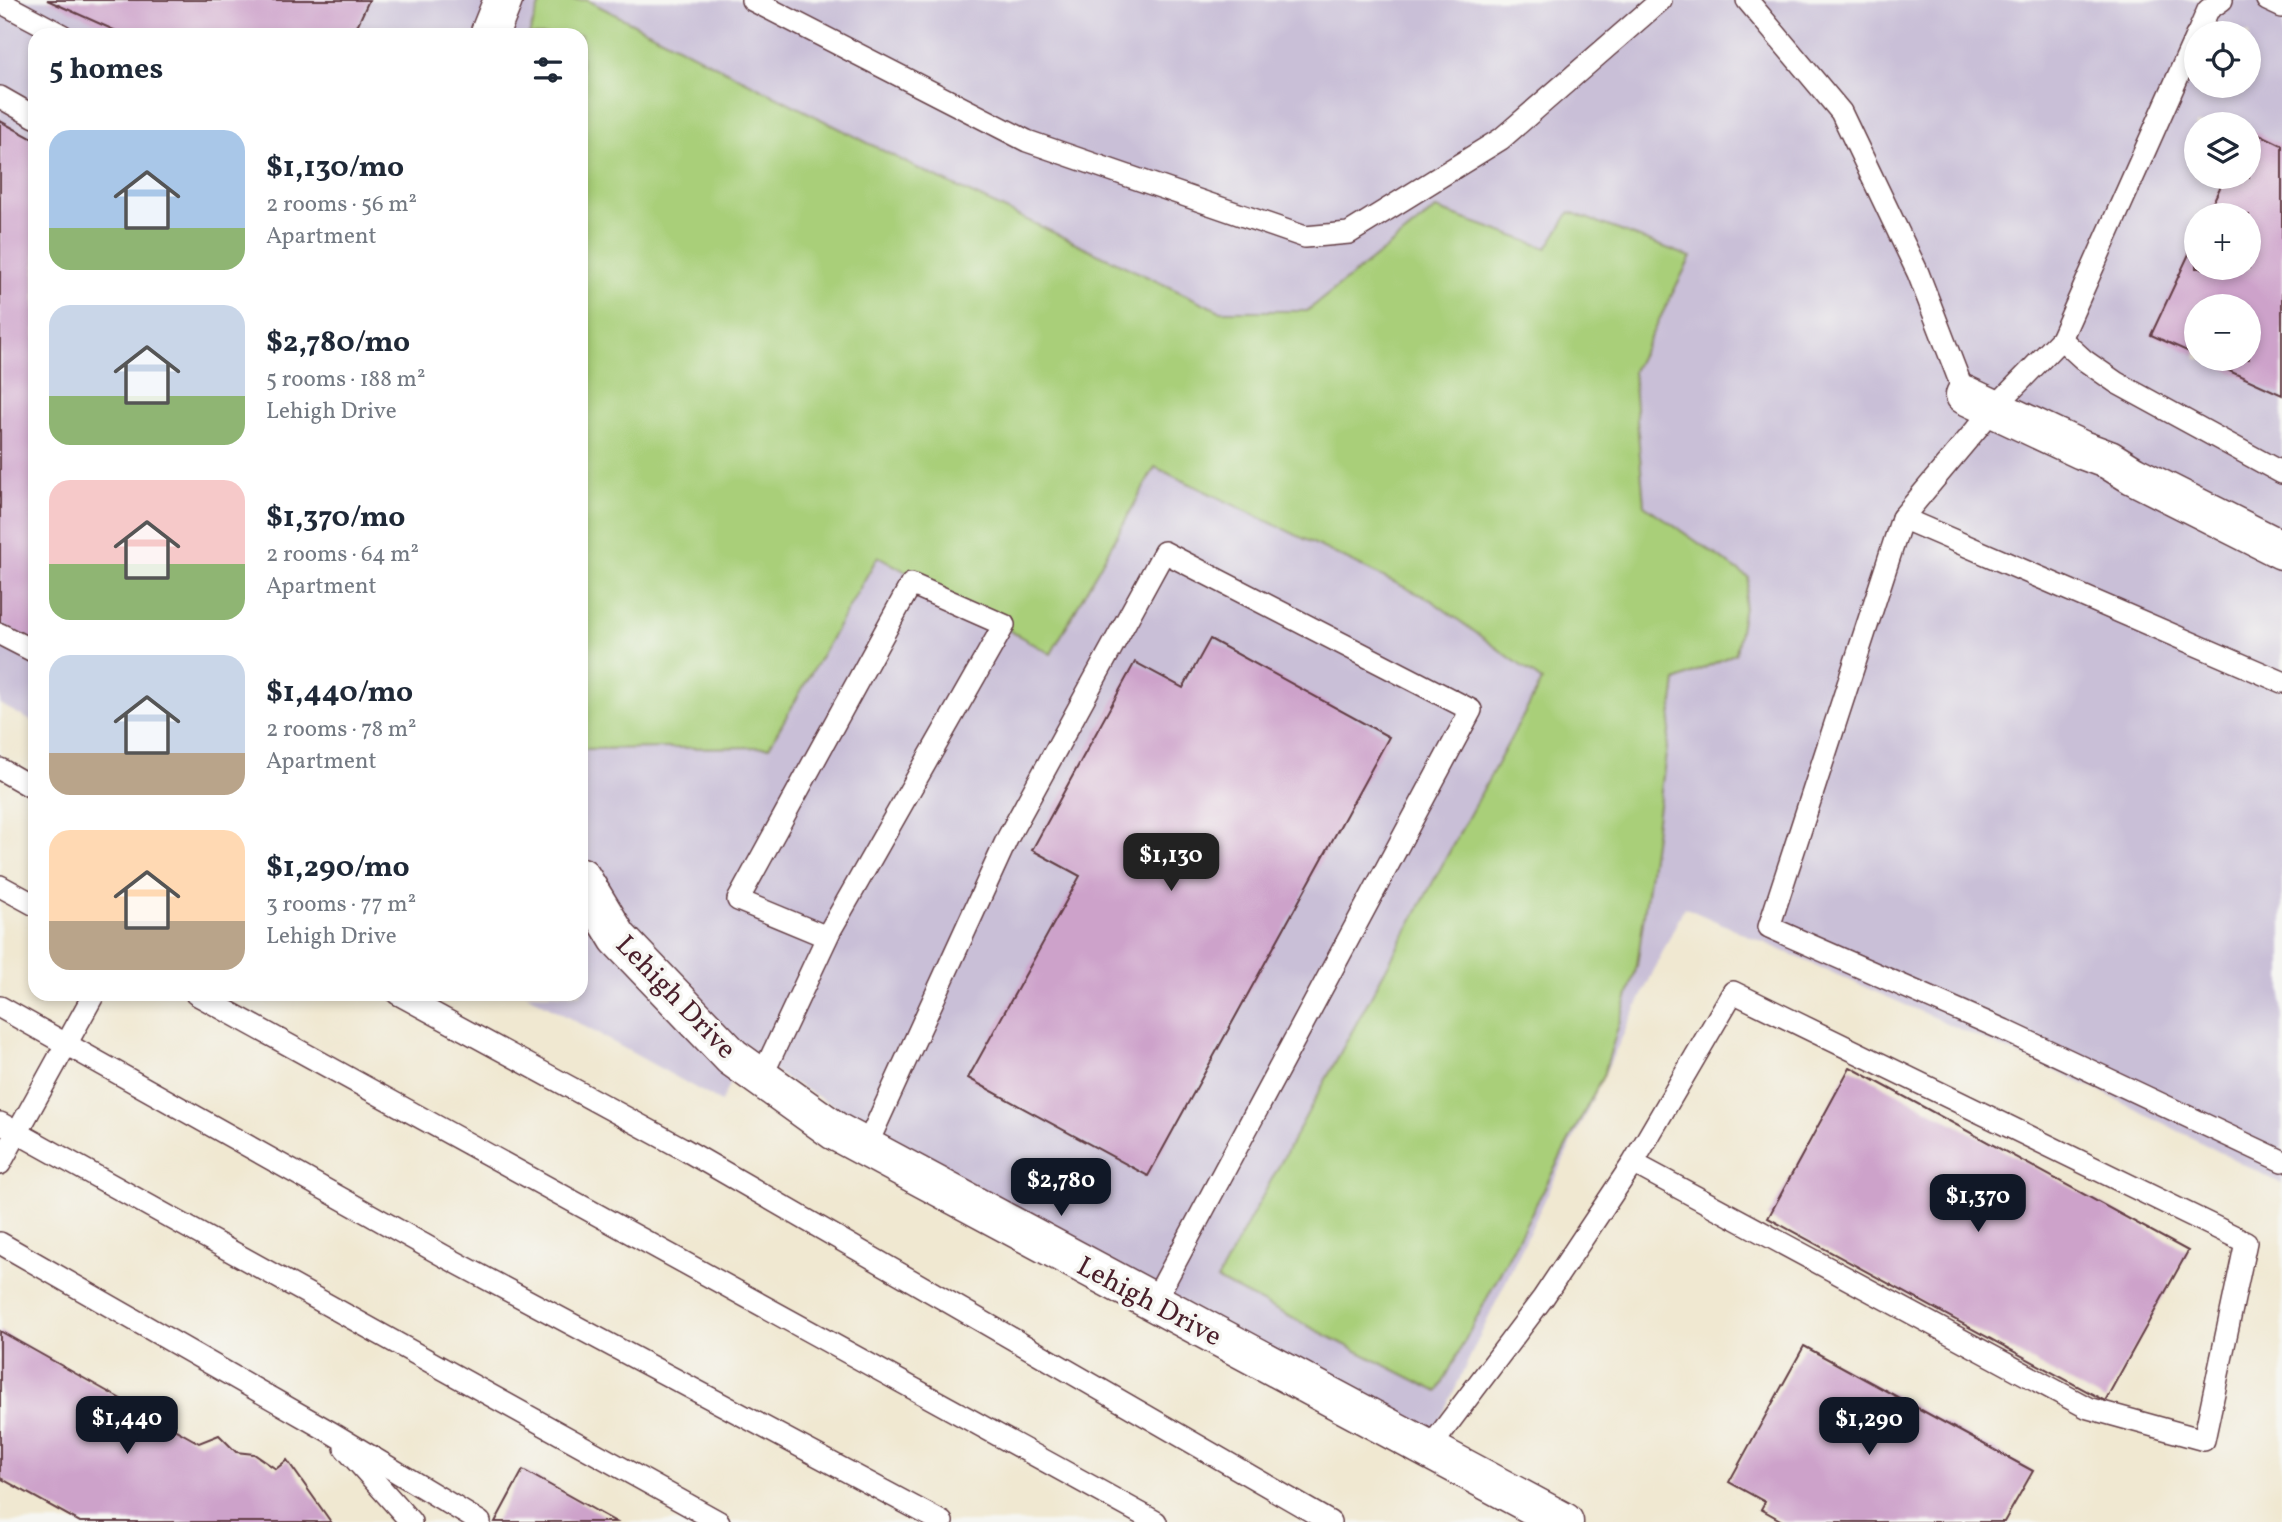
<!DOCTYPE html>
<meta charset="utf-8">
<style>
:root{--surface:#fff;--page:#f2f2f3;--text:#1f2937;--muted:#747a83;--accent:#111827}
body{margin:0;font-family:Vollkorn,serif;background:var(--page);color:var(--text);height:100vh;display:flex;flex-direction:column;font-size:26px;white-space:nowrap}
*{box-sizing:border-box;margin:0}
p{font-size:23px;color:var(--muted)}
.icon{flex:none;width:38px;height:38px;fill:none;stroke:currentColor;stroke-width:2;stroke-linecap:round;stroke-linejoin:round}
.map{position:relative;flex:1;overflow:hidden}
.details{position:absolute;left:28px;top:28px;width:560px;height:973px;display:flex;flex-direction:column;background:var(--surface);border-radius:21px;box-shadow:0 4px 10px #0003}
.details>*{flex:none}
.buttons{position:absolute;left:2184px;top:21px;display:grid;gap:14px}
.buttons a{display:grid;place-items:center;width:77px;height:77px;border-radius:50%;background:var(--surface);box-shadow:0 4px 10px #0003;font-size:35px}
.price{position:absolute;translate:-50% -60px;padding:0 16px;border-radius:14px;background:var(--accent);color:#fff;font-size:23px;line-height:46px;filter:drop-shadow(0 2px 4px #0008)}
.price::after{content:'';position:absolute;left:50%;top:42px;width:21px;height:16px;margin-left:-10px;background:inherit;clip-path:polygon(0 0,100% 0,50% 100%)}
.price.current{background:#222;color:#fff}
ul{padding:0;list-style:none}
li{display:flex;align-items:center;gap:21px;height:175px;padding:0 21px}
li span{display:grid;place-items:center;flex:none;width:196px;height:140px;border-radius:21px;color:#555}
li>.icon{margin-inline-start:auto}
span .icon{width:84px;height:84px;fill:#fffc;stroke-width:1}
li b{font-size:30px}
h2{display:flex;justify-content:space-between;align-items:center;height:84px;padding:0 21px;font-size:30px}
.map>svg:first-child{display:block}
.industrial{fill:#c9bfd7;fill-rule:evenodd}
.green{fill:#a9cf79;stroke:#7a7752;stroke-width:2}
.building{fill:#cda2ca}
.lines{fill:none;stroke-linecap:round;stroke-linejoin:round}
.lane-casing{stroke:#633d44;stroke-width:24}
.street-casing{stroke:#633d44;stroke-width:41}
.lane{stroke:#fff;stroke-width:21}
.street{stroke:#fff;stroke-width:38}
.labels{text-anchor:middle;stroke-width:7;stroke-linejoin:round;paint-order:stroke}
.street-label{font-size:28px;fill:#4a1f2b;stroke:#f6f6f2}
</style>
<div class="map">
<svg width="2282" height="1522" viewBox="0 0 2282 1522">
<rect width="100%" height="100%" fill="#f6f6f2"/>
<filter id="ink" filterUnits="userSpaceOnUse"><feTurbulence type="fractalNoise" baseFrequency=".0143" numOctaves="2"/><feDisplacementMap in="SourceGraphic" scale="14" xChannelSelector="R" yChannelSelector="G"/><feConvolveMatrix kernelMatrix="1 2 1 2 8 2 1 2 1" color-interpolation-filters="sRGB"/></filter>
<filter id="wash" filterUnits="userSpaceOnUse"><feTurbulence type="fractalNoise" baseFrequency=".00686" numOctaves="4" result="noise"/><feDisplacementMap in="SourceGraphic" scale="28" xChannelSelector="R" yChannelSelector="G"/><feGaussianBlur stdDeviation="1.57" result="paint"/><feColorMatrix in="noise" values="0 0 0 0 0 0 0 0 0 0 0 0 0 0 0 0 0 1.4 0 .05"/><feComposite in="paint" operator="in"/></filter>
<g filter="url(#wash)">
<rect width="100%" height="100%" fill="#f0e8d1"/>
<!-- industrial -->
<path class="industrial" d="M0 0H2282V1184L2102 1092 1684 907 1431 1439 1198 1312 743 1054 721 1102 526 994H581V35H35V723L0 704ZM2196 33H2249V86H2196ZM2196 124H2249V177H2196ZM2196 215H2249V268H2196ZM2196 306H2249V359H2196Z"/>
<!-- green -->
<polygon class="green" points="541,0 587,0 921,170 1220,311 1307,311 1436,209 1547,248 1570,212 1691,257 1633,371 1644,505 1749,578 1736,653 1676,681 1637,966 1603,1076 1438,1392 1217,1280 1542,681 1431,600 1155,467 1051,654 878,556 769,747 581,749 581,35 529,35"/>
<g id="blocks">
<!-- building -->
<g class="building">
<polygon points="47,0 369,0 353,35 125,35"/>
<polygon points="0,121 35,140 35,641 0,622"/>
<polygon points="2249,129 2282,145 2282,395 2203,359 2249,359 2249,306 2196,306 2196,355 2151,335 2196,239 2196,268 2249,268 2249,215 2207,215 2225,177 2249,177"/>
<polygon points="1210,639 1389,737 1148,1176 968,1078 1080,876 1032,850 1135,662 1183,688"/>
<polygon points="1850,1067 2188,1251 2105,1401 1768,1218"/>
<polygon points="0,1331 199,1443 219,1435 236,1452 254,1454 276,1469 287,1460 331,1522 80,1522 0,1478"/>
<polygon points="1804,1346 2033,1471 2004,1522 1784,1522 1761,1509 1765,1502 1729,1482"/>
<polygon points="523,1470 616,1522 495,1522"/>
</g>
</g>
</g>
<g filter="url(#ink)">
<use href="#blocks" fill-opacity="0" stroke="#633d44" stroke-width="2"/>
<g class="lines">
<!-- lane casing -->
<g class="lane-casing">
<g id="lane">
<polyline points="752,0 1027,141 1305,237 1349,233 1501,139 1661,0"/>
<polyline points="1747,0 1841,112 1918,273 1965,395"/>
<polyline points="2267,0 2282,7"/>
<polyline points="0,2 62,35"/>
<polyline points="2198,33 2208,10 2222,0"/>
<polyline points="0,97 35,117"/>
<polyline points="2061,339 2084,360 2117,383 2282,473"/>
<polyline points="1902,518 1994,408 2061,339 2196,36"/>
<polyline points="0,634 35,652"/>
<polyline points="2282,682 1902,518 1769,927 2004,1030 2282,1161"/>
<polyline points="0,769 35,789"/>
<polyline points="0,886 35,905"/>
<polyline points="196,994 1156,1522"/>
<polyline points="398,994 682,1148 1330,1522"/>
<polyline points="0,1007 444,1256 942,1522"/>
<polyline points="761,1078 831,929 1004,625 911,584 738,900 827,937"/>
<polyline points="0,1123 719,1522"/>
<polyline points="866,1147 1007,839 1164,552 1471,710 1154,1302"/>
<polyline points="0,1164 94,994"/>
<polyline points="0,1243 332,1433 480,1522"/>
<polyline points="345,1448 411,1522"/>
<polyline points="1429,1449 1543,1298 1633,1163 1733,992 2246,1242 2204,1440 2088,1408 1633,1163"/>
</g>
</g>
<!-- street casing -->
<g class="street-casing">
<g id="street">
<polyline points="489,35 503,0"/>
<polyline points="1965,395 2082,450 2109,460 2133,475 2282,550"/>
<polyline points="581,877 618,938 732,1057 835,1131 1564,1522"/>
</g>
</g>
<!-- lane -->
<use href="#lane" class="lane"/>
<!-- street -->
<use href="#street" class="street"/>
</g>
</g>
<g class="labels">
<!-- street labels -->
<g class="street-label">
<text transform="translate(677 996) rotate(46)" y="10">Lehigh Drive</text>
<text transform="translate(1150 1300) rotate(28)" y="10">Lehigh Drive</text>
</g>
</g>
</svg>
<div class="buttons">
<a><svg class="icon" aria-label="locate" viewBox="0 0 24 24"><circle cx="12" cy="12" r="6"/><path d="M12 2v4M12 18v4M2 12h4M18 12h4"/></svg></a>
<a><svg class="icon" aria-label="layers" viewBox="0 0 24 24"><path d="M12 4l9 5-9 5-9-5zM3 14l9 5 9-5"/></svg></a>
<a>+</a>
<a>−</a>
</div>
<b class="price current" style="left:1171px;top:893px">$1,130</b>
<b class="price" style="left:1061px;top:1218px">$2,780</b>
<b class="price" style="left:1978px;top:1234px">$1,370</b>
<b class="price" style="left:127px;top:1456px">$1,440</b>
<b class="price" style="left:1869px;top:1457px">$1,290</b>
<section class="details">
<h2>5 homes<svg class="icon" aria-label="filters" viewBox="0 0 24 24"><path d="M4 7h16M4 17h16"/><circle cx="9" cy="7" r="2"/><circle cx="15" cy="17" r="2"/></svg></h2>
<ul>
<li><span style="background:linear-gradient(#a9c7e8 70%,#8fb573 0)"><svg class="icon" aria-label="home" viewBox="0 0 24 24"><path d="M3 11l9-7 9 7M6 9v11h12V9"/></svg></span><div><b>$1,130/mo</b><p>2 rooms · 56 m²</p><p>Apartment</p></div></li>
<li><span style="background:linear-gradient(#c9d6e8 65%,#8fb573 0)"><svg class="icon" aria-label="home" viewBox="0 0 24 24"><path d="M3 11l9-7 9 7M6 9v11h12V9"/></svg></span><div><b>$2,780/mo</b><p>5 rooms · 188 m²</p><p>Lehigh Drive</p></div></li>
<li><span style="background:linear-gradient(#f6c9c9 60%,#8fb573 0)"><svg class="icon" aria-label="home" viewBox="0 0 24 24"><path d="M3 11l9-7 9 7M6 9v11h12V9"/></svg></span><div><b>$1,370/mo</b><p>2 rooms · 64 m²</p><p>Apartment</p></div></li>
<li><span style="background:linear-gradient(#c9d6e8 70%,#b9a48a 0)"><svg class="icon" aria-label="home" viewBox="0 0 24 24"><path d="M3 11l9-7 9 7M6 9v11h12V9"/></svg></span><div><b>$1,440/mo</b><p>2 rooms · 78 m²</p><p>Apartment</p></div></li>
<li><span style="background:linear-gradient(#ffd9b3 65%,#b9a48a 0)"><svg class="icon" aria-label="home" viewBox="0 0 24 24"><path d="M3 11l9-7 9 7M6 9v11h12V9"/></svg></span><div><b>$1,290/mo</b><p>3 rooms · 77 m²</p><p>Lehigh Drive</p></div></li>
</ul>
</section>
</div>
